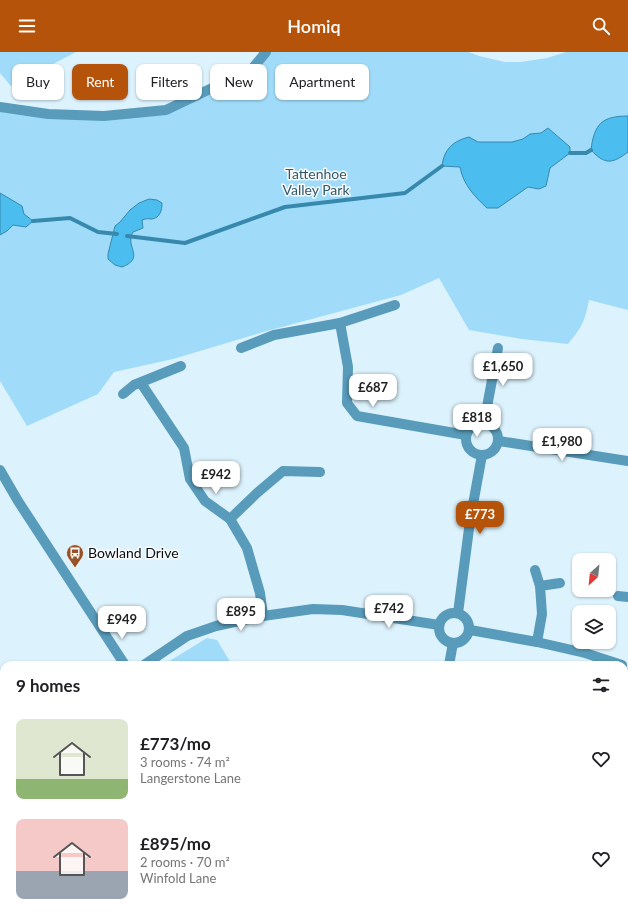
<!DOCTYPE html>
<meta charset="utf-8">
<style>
:root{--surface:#fff;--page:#f2f2f2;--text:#202124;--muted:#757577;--accent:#b45309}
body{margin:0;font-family:Lato,sans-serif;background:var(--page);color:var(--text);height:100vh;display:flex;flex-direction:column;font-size:15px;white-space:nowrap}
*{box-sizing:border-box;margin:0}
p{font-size:13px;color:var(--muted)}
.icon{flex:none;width:22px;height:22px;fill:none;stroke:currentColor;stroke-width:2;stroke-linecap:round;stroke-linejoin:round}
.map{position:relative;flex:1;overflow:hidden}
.panel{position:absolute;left:0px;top:609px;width:628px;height:256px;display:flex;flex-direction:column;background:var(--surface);border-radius:12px 12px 0 0;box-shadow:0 1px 3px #0004}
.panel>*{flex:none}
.guide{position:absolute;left:12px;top:12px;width:400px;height:36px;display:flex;gap:8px}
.needle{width:26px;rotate:207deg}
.buttons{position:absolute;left:572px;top:501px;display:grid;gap:8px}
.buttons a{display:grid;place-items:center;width:44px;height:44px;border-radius:8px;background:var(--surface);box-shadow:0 1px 3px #0004;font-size:20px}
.price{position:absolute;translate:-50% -34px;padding:0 9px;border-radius:8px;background:#fff;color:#222;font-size:13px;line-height:26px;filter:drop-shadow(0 1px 2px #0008)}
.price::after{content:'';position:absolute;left:50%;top:24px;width:12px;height:9px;margin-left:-6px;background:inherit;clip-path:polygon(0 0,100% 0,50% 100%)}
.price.on{background:var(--accent);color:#fff}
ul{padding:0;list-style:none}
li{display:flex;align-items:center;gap:12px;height:100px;padding:0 16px}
li span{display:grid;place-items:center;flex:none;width:112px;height:80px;border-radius:8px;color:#555}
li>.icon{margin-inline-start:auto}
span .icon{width:48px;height:48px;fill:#fffc;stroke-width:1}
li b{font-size:17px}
h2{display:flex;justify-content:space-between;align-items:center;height:48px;padding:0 16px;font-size:17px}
.chip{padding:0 14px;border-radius:8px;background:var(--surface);box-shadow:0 1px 3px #0004;font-size:14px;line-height:36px}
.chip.on{background:var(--accent);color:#fff}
header{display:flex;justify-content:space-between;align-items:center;height:52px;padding:0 16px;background:var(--accent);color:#fff;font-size:18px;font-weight:600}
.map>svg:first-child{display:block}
.green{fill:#a0dbf9}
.water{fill:#4bbdee;stroke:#3689ad}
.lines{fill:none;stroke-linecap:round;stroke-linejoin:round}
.stream{stroke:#3689ad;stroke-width:4}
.minor{stroke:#589bba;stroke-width:10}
.labels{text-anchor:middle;stroke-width:3;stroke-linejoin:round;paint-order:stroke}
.park-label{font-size:14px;fill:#2c5a6f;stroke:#fbfbfb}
.poi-label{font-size:14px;fill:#040f15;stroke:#fbfbfb;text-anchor:start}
</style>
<header><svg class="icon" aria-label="menu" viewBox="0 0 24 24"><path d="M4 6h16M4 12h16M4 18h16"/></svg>Homiq<svg class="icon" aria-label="search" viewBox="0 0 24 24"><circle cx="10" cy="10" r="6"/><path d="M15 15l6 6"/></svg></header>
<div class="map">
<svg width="628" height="865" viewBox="0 0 628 865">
<rect width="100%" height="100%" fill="#dcf2fd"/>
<!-- green -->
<g class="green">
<polygon points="0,0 76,0 11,34 0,21"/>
<path d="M266 0H469L479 4 505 10H521L547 6 566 0H628V258L589 248C585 269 582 275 568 292L522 287 469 278 439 226 401 243 267 279 173 307 114 320 98 342 27 374 0 329V55L48 62 166 58 252 17Z"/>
<polygon points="207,586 217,588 232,613 163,613"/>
<polygon points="628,647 628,865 293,865 295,861 624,861 624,648"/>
<polygon points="138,861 287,861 290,865 130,865"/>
</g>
<!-- water -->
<g class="water">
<path d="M628 64V100C612 112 605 113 591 98 594 72 602 64 628 64Z"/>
<path d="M548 76 570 95V101L550 116 546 134 539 137 528 135 498 156H487C474 144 463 132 460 115L442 114C444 97 453 89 469 85L478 90H512L523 87 530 82 541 81Z"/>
<polygon points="0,141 22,154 24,162 33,169 26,175 13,173 7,179 0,183"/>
<path d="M149 147 157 148 162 151C162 158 160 166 152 167 148 167 147 166 142 168L143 176 133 180C132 182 131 183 131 186 129 197 143 207 122 215L115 213 108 207V202L115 174 120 170 130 158 139 151Z"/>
</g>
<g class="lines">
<!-- stream -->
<g class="stream">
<polyline points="570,101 586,101 591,98"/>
<polyline points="33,169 70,166 98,180 117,182"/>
<polyline points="127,184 185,191 285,155 405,141 442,114"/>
</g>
<!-- minor -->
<g class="minor">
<polyline points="0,55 48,62 104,64 166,58 252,17 266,0"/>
<polyline points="340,271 348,315 347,351 357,364 466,383"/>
<polyline points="241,296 274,283 340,271 395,253"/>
<polyline points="141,331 184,396 190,427 205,449 230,467 247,496 260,541 263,564"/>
<polyline points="123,342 134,333 181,314"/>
<polyline points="484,371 498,296"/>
<circle cx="482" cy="387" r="16"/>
<polyline points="499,389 628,409"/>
<polyline points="0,418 18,449 125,613"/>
<polyline points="230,467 257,441 283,419 320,420"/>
<polyline points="535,518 540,534"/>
<polyline points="618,544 628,545"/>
<circle cx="454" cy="576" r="15"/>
<polyline points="458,561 470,469 482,403"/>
<polyline points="470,578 537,590 585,601 622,613"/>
<polyline points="537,590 542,562 540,534 560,531"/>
<polyline points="144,613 187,584 216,574 263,564 313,557 342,558 439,573"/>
<polyline points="449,613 453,591"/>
<polyline points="0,645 4,630"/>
<polyline points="0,694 4,695"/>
<polyline points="0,849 4,850"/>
<polyline points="291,861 293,865"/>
</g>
</g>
<!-- icons -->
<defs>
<g id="bus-pin" transform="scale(0.9)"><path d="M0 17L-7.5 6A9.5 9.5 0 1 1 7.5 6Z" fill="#975227" stroke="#fbfbfb"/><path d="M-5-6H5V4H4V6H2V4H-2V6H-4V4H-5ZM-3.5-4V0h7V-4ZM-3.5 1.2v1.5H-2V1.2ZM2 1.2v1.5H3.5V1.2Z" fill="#fff"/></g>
</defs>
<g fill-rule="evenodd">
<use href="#bus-pin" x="75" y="501"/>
</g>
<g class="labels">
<!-- park labels -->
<g class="park-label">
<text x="316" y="127">Tattenhoe<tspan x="316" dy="16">Valley Park</tspan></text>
</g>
<!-- poi labels -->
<g class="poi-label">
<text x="88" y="506">Bowland Drive</text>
</g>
</g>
</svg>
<div class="buttons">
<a><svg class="needle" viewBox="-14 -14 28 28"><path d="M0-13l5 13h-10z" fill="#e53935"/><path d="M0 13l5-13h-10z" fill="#757577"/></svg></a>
<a><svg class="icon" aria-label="layers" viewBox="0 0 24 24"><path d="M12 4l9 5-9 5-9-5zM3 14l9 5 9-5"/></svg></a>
</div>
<b class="price" style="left:503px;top:335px">£1,650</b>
<b class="price" style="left:373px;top:356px">£687</b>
<b class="price" style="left:477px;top:386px">£818</b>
<b class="price" style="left:562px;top:410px">£1,980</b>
<b class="price" style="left:216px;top:443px">£942</b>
<b class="price on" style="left:480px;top:483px">£773</b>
<b class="price" style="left:389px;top:577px">£742</b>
<b class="price" style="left:241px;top:580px">£895</b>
<b class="price" style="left:122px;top:588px">£949</b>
<div class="guide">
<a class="chip">Buy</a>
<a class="chip on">Rent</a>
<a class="chip">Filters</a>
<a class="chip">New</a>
<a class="chip">Apartment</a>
</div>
<section class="panel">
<h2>9 homes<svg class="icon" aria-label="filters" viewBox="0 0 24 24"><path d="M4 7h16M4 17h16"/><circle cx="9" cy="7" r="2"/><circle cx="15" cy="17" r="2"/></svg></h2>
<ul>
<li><span style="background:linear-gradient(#dfe7d0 75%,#8fb573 0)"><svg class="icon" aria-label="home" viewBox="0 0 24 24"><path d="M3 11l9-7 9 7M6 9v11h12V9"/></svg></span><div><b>£773/mo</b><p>3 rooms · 74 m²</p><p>Langerstone Lane</p></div><svg class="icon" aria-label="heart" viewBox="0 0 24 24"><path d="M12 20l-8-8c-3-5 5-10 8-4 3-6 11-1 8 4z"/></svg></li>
<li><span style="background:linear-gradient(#f6c9c9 65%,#9aa5b1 0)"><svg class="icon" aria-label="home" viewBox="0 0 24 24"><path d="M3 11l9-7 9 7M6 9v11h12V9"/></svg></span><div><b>£895/mo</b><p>2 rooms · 70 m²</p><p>Winfold Lane</p></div><svg class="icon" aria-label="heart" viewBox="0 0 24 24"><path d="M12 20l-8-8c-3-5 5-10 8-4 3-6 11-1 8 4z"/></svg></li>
</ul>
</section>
</div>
